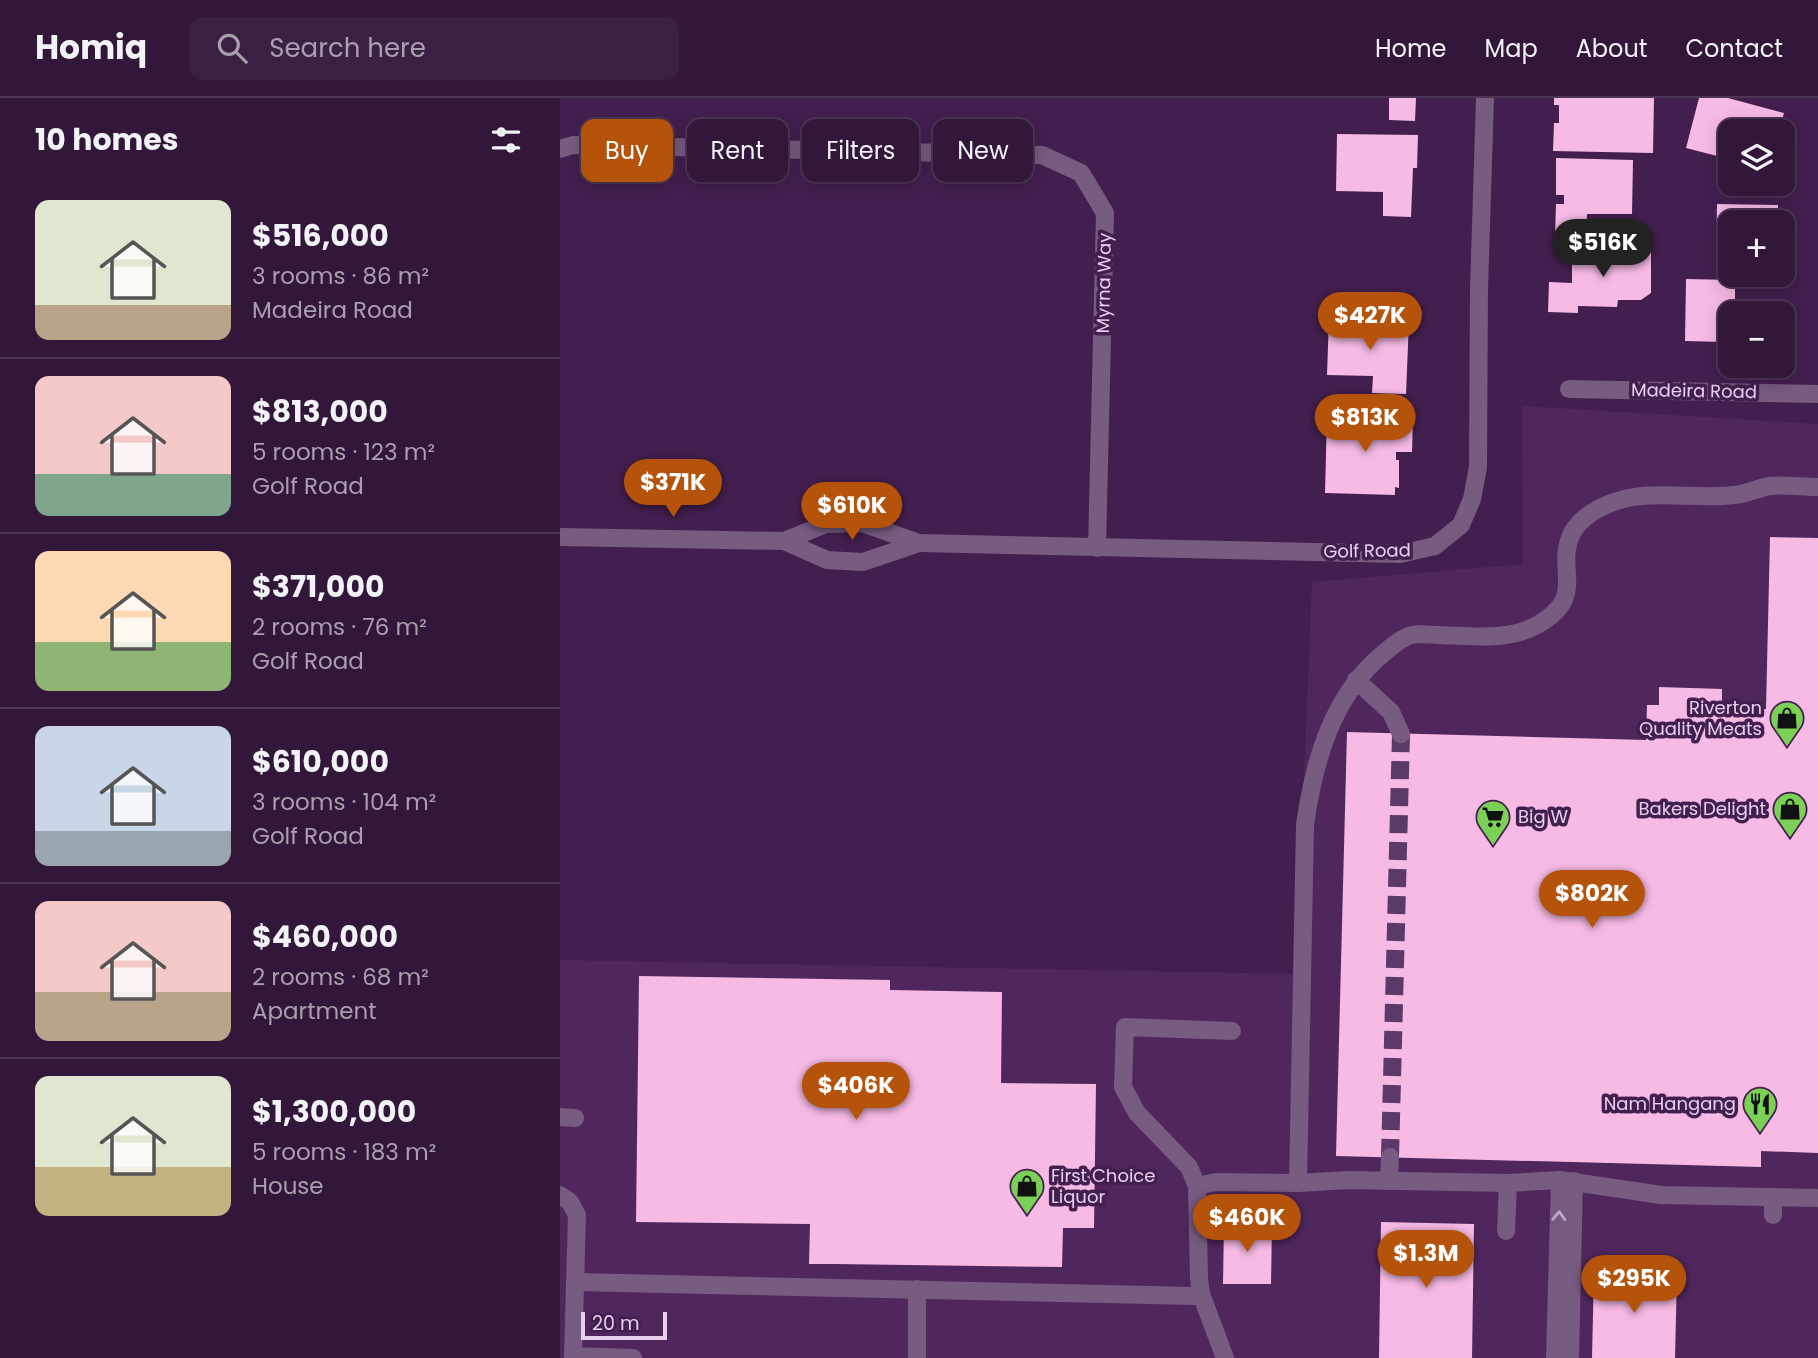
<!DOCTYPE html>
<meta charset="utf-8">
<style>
:root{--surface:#32173b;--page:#3a2042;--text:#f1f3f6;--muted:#a89faf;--line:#4d3655;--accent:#b45309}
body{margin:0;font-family:Poppins,sans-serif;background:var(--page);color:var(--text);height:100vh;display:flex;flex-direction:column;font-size:26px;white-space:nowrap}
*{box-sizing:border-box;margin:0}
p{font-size:23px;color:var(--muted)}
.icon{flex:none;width:38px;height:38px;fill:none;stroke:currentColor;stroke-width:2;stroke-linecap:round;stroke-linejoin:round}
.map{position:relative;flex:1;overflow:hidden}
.drawer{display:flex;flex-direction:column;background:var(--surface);width:560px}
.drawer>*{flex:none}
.top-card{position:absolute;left:21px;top:21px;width:665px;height:63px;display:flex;gap:14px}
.buttons{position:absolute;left:1158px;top:21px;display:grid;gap:14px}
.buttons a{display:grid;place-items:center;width:77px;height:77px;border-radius:14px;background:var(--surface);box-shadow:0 4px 18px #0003,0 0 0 2px var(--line);font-size:35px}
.scale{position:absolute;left:21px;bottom:18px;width:86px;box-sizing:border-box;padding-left:7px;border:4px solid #e6d0ee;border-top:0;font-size:19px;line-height:24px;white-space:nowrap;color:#e6d0ee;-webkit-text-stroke:5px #431f4f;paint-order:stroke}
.price{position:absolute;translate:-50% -60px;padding:0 16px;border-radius:24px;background:var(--accent);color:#fff;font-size:23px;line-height:46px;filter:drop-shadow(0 2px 4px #0008)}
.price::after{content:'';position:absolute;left:50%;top:42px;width:21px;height:16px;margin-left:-10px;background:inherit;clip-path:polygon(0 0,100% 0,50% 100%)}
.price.on{background:#222;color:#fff}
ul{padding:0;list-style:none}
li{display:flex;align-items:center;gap:21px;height:175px;padding:0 35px}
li+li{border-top:2px solid var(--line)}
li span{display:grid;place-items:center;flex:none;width:196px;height:140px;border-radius:14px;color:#555}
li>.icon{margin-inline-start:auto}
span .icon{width:84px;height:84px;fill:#fffc;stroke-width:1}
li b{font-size:30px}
h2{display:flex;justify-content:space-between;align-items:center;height:84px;padding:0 35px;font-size:30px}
.chip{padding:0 24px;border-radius:14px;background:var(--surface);box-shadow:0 4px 18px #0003,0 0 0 2px var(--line);font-size:24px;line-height:63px}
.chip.on{background:var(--accent);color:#fff}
header{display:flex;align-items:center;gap:42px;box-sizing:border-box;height:98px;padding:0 35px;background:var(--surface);border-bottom:2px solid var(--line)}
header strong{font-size:33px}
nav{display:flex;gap:38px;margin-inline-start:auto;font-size:24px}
.search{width:490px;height:63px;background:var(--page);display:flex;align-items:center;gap:18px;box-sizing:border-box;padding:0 24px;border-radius:14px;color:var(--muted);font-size:26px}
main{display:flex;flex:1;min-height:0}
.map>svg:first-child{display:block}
.built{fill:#50275d}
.building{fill:#f7bae5}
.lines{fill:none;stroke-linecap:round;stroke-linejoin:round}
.minor-tunnel{stroke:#5b3a67;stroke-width:18;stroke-dasharray:18 9;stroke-linecap:butt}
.minor{stroke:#775b80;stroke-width:18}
.oneway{stroke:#bfa7c8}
.labels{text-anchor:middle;stroke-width:7;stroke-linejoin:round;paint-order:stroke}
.street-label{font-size:18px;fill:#e6d0ee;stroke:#431f4f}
.poi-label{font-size:18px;fill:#e6d0ee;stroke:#431f4f;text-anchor:end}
</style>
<header>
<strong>Homiq</strong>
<div class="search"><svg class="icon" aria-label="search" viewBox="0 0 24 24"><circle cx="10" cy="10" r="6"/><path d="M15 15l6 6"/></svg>Search here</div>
<nav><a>Home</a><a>Map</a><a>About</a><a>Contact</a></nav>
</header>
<main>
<section class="drawer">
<h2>10 homes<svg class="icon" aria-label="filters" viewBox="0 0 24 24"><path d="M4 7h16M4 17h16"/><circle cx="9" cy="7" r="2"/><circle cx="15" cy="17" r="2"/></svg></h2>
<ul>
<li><span style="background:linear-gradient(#dfe7d0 75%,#b9a48a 0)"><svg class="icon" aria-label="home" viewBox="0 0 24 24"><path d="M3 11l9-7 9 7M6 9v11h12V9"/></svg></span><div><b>$516,000</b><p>3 rooms · 86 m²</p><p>Madeira Road</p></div></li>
<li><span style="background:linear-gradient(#f6c9c9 70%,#7fa58c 0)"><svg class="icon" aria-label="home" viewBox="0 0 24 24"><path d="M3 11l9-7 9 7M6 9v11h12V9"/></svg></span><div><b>$813,000</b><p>5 rooms · 123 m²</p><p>Golf Road</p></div></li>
<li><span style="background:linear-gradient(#ffd9b3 65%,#8fb573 0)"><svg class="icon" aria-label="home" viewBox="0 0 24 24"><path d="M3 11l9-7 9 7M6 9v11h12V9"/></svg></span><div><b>$371,000</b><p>2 rooms · 76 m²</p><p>Golf Road</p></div></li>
<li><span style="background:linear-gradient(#c9d6e8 75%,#9aa5b1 0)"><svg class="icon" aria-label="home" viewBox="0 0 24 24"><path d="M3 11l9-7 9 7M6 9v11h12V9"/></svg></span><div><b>$610,000</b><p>3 rooms · 104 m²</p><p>Golf Road</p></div></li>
<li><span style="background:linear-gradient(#f6c9c9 65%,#b9a48a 0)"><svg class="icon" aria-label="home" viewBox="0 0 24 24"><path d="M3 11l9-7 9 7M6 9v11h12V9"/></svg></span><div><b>$460,000</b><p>2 rooms · 68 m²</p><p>Apartment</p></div></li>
<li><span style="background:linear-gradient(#dfe7d0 65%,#c2b280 0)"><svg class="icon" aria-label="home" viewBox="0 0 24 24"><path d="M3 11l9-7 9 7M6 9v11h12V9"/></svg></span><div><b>$1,300,000</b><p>5 rooms · 183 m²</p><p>House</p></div></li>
</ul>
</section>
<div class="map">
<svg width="1258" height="1260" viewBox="0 0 1258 1260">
<rect width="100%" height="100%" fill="#431f4f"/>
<!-- built -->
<polygon class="built" points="962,308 1258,326 1258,1260 0,1260 0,862 736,876 752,484 963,466"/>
<!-- building -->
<g class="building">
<polygon points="829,0 856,0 855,23 829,22"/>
<polygon points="994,0 1094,0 1093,55 993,53 994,25 999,25 999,7 994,7"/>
<polygon points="1139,0 1168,0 1224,15 1219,33 1171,33 1171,86 1199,86 1197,93 1165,85 1170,67 1156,63 1157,58 1126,50"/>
<polygon points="777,36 858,37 857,70 853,70 851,119 823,118 823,94 776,93"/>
<polygon points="996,60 1073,62 1072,116 1027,116 1026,138 995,138 996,106 1004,106 1004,97 996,97"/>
<polygon points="1157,106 1218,107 1218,124 1171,124 1171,154 1156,154"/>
<polygon points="1012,148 1091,150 1091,195 1081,202 1058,202 1057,209 1018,208 1018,215 988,214 989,184 1012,185"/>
<polygon points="1126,181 1175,182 1175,203 1201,203 1201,215 1171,215 1171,233 1165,233 1164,244 1125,243"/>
<polygon points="769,220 849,223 846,296 812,295 813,278 767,277"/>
<polygon points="767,317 853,320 852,354 836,354 836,362 839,362 839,390 835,389 835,397 765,395"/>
<polygon points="1210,439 1258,440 1258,1055 1201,1053 1201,1069 776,1058 787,634 1086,642 1087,607 1099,607 1099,589 1162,591 1162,609 1206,611"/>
<polygon points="79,878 330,882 330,892 442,894 441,985 536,986 534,1130 503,1130 502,1169 275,1166 249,1166 250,1126 76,1124"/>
<polygon points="821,1124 914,1126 912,1260 819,1260"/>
<polygon points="664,1126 712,1127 711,1186 663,1186"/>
<polygon points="1034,1173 1117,1176 1115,1260 1032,1260"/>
</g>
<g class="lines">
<!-- minor-tunnel -->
<polyline class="minor-tunnel" points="830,1059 841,636"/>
<!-- minor -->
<g class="minor">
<polyline points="0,51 13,47 482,57 521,75 545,115 537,450"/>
<polyline points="1009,291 1258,296"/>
<polyline points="0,439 224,443 267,462 303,464 359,445"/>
<polyline points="224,443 266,426 302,425 359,445 840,456 875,448 901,427 912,401 918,369 919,191 925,0"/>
<polyline points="796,582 831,614 841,636"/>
<polyline points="0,1019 15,1020"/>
<polyline points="829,1083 830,1059"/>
<path d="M738 1085 745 727C754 662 773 596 825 554 832 548 843 539 852 537 860 535 871 537 878 537 909 538 950 543 977 527 1029 498 994 471 1012 435 1016 428 1024 420 1030 416 1074 385 1125 403 1174 397 1187 396 1198 390 1210 388 1225 386 1243 389 1258 389"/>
<polyline points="637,1088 656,1084 738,1085 788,1082 948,1085 1000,1082 1101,1097 1258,1100"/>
<polyline points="0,1097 10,1104 17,1117 13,1260"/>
<polyline points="1213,1117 1213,1099"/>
<polyline points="946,1133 948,1085"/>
<polyline points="15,1184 634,1198 641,1196"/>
<polyline points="13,1258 73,1260"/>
<polyline points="357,1260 357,1191"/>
<polyline points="665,1260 641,1196 639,1180 637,1088 629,1069 577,1015 563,989 565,929 672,933"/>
<polyline points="995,1260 1000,1082"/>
<polyline points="1010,1260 1014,1083"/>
</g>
</g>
<!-- one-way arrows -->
<defs><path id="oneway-chevron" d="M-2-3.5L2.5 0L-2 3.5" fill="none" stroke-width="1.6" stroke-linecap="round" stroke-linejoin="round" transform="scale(1.75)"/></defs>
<use class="oneway" href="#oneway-chevron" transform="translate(999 1118) rotate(-88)"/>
<!-- icons -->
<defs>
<g id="shop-pin" transform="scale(1.75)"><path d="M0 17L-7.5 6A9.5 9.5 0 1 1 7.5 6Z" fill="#7bd156" stroke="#431f4f"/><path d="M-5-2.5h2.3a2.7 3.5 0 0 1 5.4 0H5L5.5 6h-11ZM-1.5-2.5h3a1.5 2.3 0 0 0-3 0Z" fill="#111"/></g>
<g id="supermarket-pin" transform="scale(1.75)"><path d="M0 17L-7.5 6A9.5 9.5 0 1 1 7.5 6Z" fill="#7bd156" stroke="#431f4f"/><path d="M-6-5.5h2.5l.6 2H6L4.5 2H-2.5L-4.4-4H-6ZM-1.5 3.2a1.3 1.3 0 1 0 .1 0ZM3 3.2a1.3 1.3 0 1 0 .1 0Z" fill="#111"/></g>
<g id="restaurant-pin" transform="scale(1.75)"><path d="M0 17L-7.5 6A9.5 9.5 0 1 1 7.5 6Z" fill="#7bd156" stroke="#431f4f"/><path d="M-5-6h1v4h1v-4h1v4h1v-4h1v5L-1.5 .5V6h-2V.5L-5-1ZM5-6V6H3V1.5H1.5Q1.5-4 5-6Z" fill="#111"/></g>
</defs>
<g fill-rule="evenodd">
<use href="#shop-pin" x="1227" y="620"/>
<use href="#shop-pin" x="1230" y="711"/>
<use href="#supermarket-pin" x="933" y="719"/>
<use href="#restaurant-pin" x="1200" y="1006"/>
<use href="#shop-pin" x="467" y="1088"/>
</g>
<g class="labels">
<!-- street labels -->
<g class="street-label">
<text transform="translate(544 185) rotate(-89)" y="6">Myrna Way</text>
<text transform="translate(1134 293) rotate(1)" y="6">Madeira Road</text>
<text transform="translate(807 453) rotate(-1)" y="6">Golf Road</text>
</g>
<!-- poi labels -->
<g class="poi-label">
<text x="1202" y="616">Riverton<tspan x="1202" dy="21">Quality Meats</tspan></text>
<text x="1206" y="717">Bakers Delight</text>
<text x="958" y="725" text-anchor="start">Big W</text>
<text x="1176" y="1012">Nam Hangang</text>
<text x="491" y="1084" text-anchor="start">First Choice<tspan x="491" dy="21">Liquor</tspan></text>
</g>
</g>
</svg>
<div class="buttons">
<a><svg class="icon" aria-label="layers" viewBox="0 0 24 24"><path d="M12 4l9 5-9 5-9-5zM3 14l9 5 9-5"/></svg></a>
<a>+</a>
<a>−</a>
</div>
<div class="scale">20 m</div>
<b class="price on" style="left:1043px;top:181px">$516K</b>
<b class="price" style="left:810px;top:254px">$427K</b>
<b class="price" style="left:805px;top:356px">$813K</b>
<b class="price" style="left:113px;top:421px">$371K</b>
<b class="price" style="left:292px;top:444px">$610K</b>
<b class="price" style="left:1032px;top:832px">$802K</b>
<b class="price" style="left:296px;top:1024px">$406K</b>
<b class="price" style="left:687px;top:1156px">$460K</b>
<b class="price" style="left:866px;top:1192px">$1.3M</b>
<b class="price" style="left:1074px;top:1217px">$295K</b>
<div class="top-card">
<a class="chip on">Buy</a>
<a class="chip">Rent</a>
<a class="chip">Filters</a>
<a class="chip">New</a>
</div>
</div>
</main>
